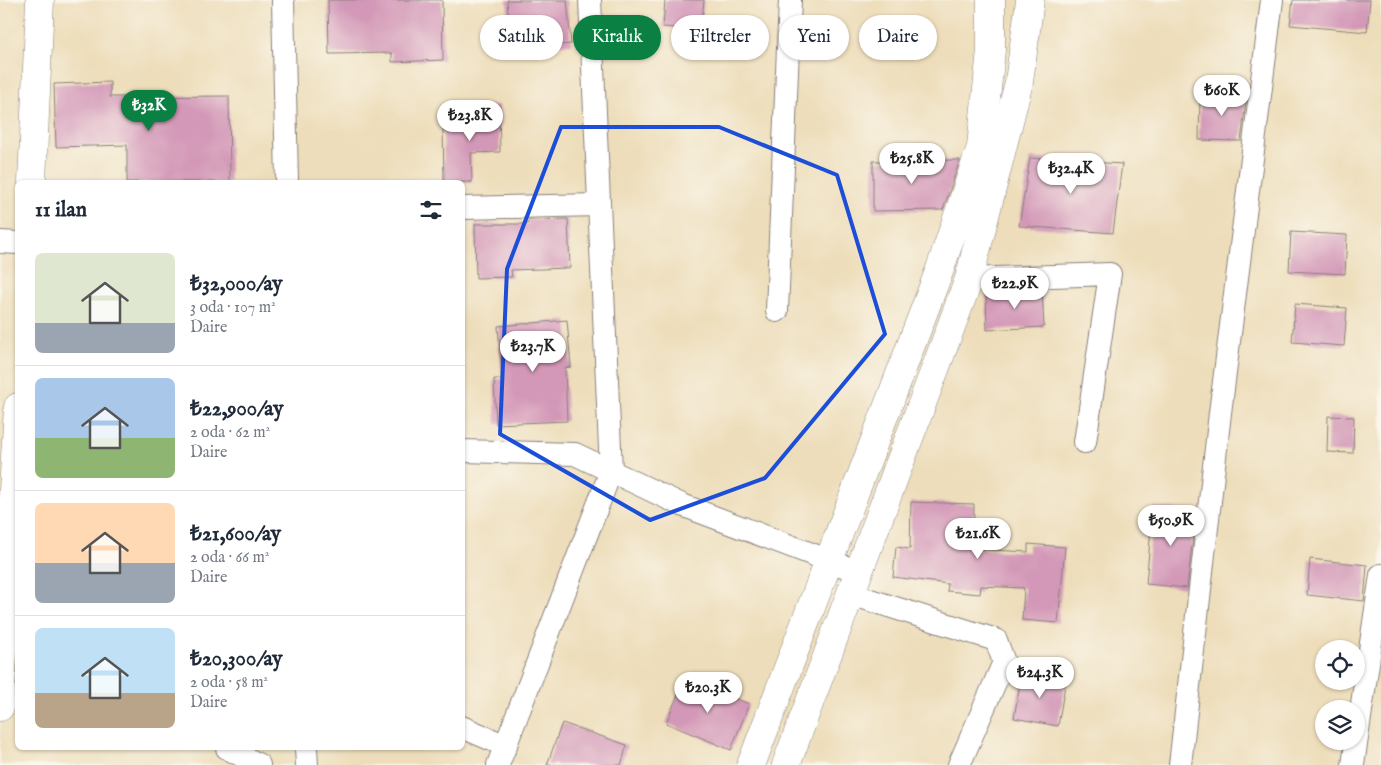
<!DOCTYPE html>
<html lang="tr">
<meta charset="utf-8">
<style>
:root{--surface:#fff;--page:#f2f2f3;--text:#1f2937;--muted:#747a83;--line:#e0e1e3;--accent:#0b8043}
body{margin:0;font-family:"IM FELL English",serif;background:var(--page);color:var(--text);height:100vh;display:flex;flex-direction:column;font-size:19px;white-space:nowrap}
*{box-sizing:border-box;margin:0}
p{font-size:16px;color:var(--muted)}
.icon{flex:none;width:28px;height:28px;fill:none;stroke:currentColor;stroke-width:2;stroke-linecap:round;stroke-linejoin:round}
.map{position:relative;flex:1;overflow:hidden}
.panel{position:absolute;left:15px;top:180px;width:450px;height:570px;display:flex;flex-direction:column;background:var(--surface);border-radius:8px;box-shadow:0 1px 4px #0004}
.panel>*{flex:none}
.hud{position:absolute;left:480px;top:15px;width:475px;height:45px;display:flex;gap:10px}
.fabs{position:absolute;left:1315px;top:640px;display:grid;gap:10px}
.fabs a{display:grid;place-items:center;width:50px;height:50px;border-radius:50%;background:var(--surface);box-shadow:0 1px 4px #0004;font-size:25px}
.price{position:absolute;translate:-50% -42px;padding:0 11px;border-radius:18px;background:#fff;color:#222;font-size:16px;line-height:32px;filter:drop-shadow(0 1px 2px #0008)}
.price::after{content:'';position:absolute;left:50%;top:30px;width:15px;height:11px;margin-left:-8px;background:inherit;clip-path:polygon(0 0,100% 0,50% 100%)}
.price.selected{background:var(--accent);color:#fff}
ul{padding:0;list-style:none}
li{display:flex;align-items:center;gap:15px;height:125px;padding:0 20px}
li+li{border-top:1px solid var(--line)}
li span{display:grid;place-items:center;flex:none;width:140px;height:100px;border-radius:8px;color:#555}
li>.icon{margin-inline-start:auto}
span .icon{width:60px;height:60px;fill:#fffc;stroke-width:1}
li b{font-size:21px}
h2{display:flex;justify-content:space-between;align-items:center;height:60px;padding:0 20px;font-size:21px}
.tag{padding:0 18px;border-radius:22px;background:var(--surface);box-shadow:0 1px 4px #0004;font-size:18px;line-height:45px}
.tag.selected{background:var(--accent);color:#fff}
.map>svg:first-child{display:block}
.building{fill:#d398b7}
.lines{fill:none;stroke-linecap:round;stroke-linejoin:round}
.minor-casing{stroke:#88807a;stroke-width:24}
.tertiary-casing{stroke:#88807a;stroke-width:29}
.minor{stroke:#fff;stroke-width:22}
.tertiary{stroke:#fff;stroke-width:28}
.marked{fill:none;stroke:#1d4ed8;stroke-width:4;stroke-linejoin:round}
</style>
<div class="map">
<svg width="1381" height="765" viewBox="0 0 1381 765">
<rect width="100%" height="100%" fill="#fbf7ec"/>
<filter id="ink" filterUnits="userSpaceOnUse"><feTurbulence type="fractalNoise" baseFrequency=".02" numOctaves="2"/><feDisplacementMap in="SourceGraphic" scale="10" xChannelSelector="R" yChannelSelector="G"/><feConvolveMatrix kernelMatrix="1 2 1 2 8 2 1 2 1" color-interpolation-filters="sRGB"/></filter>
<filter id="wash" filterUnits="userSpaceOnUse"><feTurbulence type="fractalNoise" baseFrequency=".0096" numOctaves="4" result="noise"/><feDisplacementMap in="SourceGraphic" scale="20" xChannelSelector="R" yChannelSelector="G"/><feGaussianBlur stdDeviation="1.12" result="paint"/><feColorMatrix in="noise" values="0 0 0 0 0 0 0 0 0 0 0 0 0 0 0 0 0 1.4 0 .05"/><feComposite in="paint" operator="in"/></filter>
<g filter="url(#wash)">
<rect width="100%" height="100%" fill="#edddba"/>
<g id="blocks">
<!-- building -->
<g class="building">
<polygon points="328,0 442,0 443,60 392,62 392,53 329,54"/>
<polygon points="507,0 567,0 571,44 511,49"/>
<polygon points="665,0 704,0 701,30 663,27"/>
<polygon points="1293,0 1370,0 1367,32 1290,25"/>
<polygon points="110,82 110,97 229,96 230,182 127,182 127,145 56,147 54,84"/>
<polygon points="1229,93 1247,93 1241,141 1199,140 1200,94 1229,95"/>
<polygon points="468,105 499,105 500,152 471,153 472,182 444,182 443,125 469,125"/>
<polygon points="1030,158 1122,164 1113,233 1019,226"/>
<polygon points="960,160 943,210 873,211 873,161"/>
<polygon points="568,219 570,268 511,270 512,277 476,278 475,224 528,224 528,220"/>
<polygon points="1291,232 1347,235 1345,274 1289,271"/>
<polygon points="1042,290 1044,327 987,330 986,292"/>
<polygon points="1295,304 1347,308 1344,346 1292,342"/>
<polygon points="567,320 571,367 565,368 567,421 496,424 494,379 502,379 498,326"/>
<polygon points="1328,416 1354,417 1353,453 1327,452"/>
<polygon points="911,502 974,504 973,549 1028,552 1028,544 1065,547 1058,623 1022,620 1024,588 981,586 980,594 947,591 948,584 893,577 896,547 910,549"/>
<polygon points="1153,507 1196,511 1187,588 1146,584"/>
<polygon points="1310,559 1367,565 1364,601 1307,595"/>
<polygon points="1022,672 1066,679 1058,726 1014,718"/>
<polygon points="685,678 749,704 731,750 666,723"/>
<polygon points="562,723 627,745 621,765 547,765"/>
</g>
</g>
</g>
<g filter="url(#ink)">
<use href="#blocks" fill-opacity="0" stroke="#88807a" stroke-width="1"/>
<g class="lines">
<!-- minor casing -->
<g class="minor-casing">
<g id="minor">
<polyline points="283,0 287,182"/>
<polyline points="462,208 599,205"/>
<polyline points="0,242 18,243"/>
<polyline points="969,279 1110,274 1085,442"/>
<polyline points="777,311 790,0"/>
<polyline points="462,451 575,454 682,505 859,572"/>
<polyline points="851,594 996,640 1004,662 959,765"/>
<polyline points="462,727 506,746"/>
<polyline points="227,748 259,765"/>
<polyline points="306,748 307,765"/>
<polyline points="498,765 611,471 590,0"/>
<polyline points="1180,765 1220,413 1272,0"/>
<polyline points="1353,765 1381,575"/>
</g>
</g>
<!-- tertiary casing -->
<g class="tertiary-casing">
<g id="tertiary">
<polyline points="32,182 40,0"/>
<polyline points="0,707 18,407"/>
<polyline points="751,765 940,269 981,147 991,50 991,0"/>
<polyline points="786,765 969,279 1019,82 1030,0"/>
</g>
</g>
<!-- minor -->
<use href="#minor" class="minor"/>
<!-- tertiary -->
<use href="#tertiary" class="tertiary"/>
</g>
</g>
<!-- marked area -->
<path class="marked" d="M561 127H719L837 175 885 334 765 478 650 520 500 434 507 269Z"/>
</svg>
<div class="fabs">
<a><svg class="icon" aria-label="locate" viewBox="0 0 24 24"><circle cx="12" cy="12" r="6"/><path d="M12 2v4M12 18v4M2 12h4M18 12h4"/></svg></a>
<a><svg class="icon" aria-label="layers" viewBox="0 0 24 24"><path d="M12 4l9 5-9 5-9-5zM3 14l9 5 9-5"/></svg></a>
</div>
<b class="price" style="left:1222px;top:117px">₺60K</b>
<b class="price selected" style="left:149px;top:132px">₺32K</b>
<b class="price" style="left:470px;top:142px">₺23.8K</b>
<b class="price" style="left:912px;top:185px">₺25.8K</b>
<b class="price" style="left:1071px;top:195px">₺32.4K</b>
<b class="price" style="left:1015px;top:310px">₺22.9K</b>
<b class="price" style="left:533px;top:373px">₺23.7K</b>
<b class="price" style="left:1171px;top:547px">₺50.9K</b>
<b class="price" style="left:978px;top:560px">₺21.6K</b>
<b class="price" style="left:1040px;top:699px">₺24.3K</b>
<b class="price" style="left:708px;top:714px">₺20.3K</b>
<div class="hud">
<a class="tag">Satılık</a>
<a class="tag selected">Kiralık</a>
<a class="tag">Filtreler</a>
<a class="tag">Yeni</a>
<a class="tag">Daire</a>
</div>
<section class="panel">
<h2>11 ilan<svg class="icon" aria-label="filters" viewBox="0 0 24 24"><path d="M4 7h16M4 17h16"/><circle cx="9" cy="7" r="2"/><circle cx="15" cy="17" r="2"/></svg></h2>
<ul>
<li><span style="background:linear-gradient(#dfe7d0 70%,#9aa5b1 0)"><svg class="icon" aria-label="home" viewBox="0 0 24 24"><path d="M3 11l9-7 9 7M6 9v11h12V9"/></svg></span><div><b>₺32,000/ay</b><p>3 oda · 107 m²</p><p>Daire</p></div></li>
<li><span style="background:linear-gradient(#a9c7e8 60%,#8fb573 0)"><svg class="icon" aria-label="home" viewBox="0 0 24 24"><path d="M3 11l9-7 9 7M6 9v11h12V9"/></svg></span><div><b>₺22,900/ay</b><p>2 oda · 62 m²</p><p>Daire</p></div></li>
<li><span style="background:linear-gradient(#ffd9b3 60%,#9aa5b1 0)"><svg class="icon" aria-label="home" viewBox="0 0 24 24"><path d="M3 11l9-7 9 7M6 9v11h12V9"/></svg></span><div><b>₺21,600/ay</b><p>2 oda · 66 m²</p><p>Daire</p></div></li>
<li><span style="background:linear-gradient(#bfe0f5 65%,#b9a48a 0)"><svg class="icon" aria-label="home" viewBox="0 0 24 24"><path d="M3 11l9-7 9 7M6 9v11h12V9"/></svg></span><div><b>₺20,300/ay</b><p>2 oda · 58 m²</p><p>Daire</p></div></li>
</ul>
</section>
</div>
